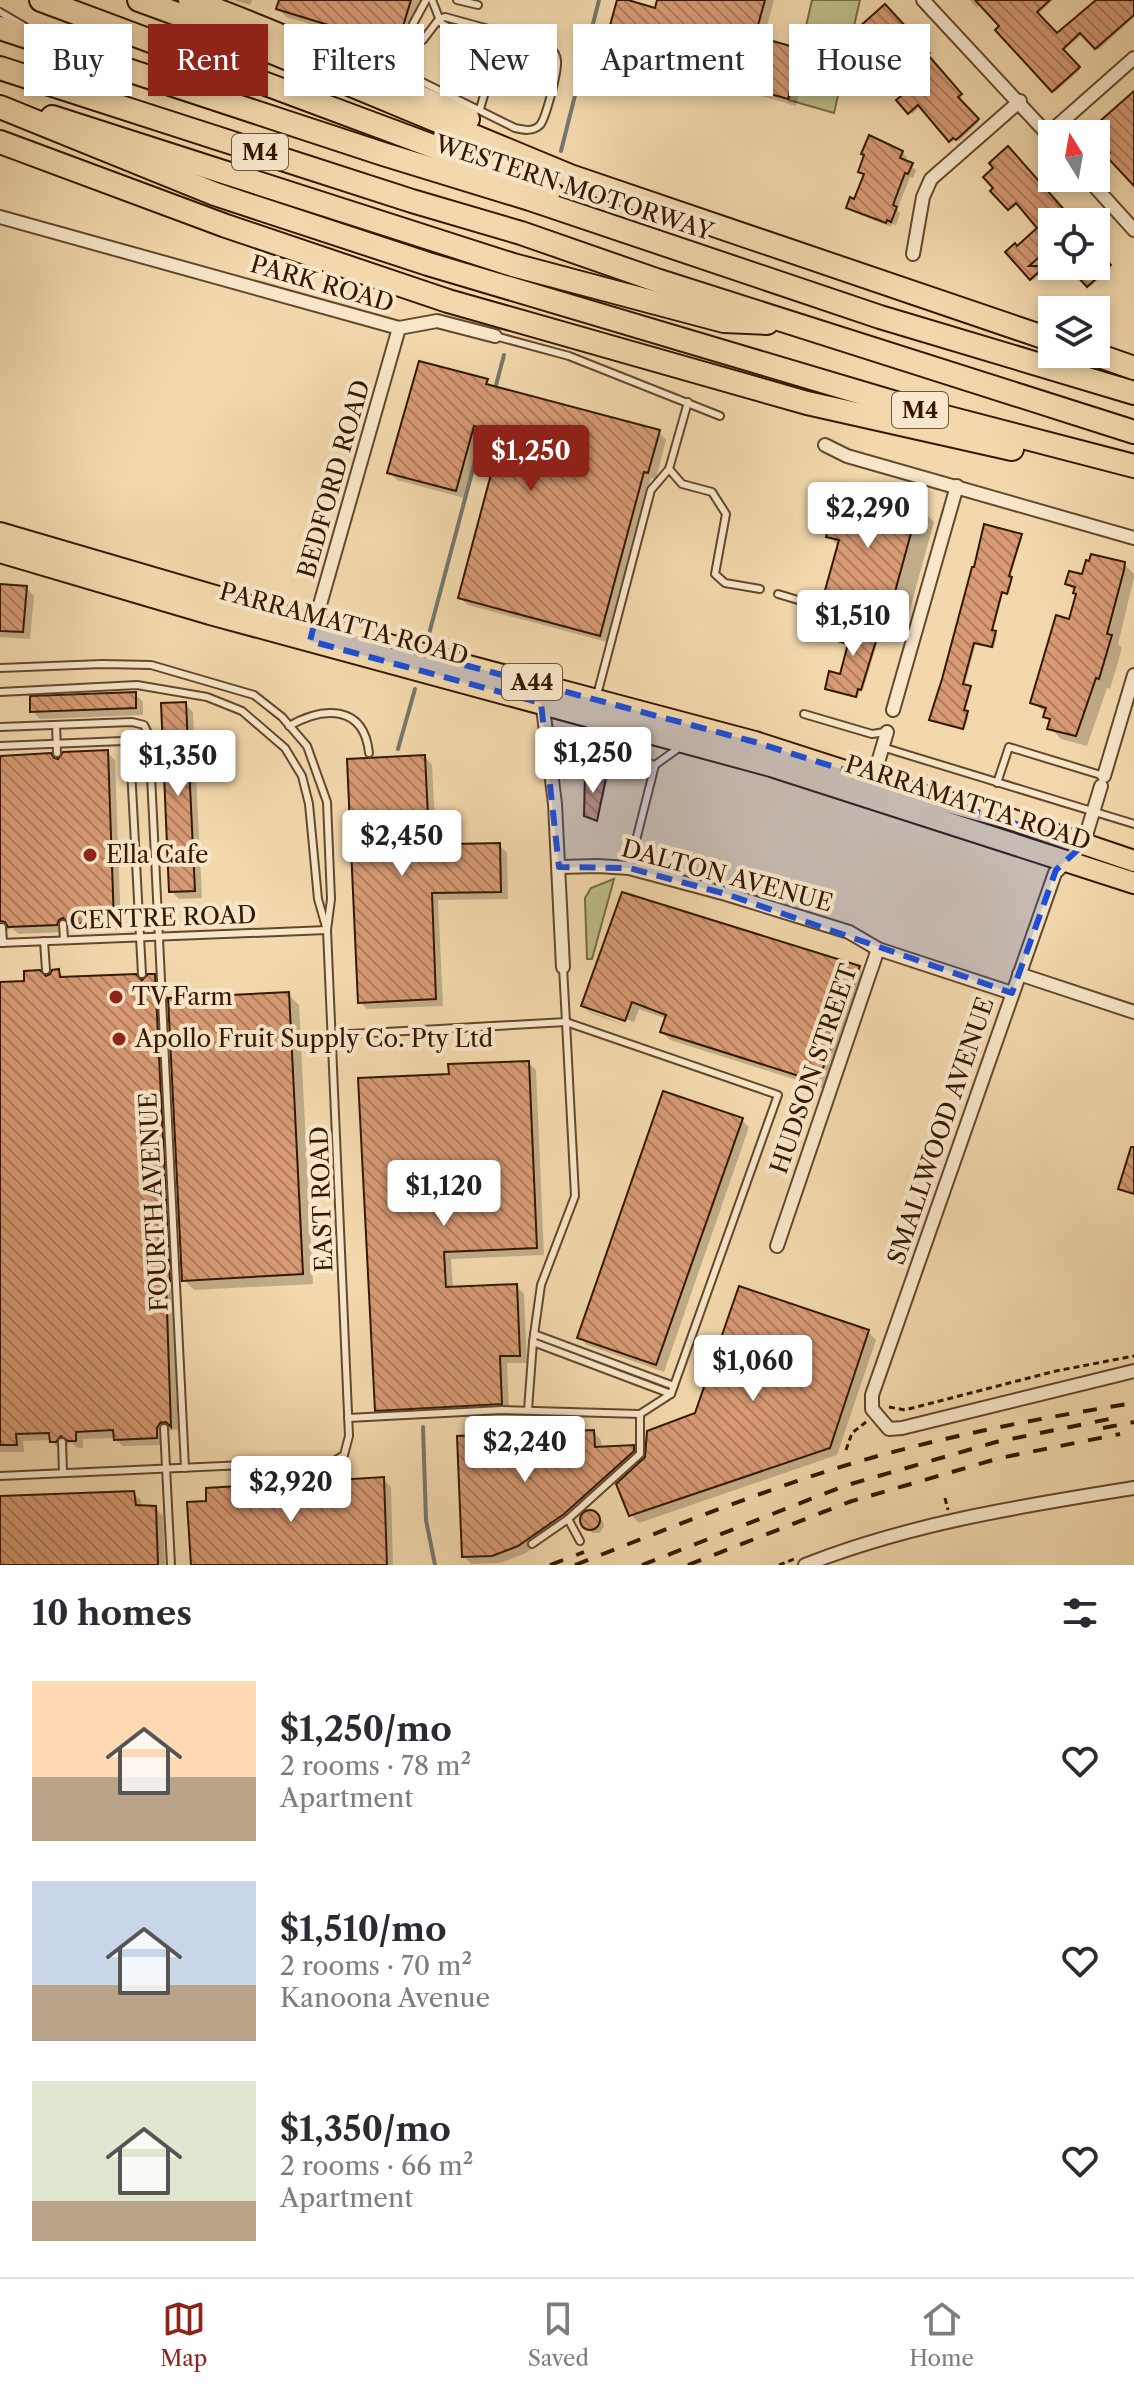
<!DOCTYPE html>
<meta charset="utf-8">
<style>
:root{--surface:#fff;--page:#f7f7f7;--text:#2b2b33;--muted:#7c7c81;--line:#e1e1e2;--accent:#8f2418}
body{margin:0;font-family:"Libre Caslon Text",serif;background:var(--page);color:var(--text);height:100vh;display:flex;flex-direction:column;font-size:30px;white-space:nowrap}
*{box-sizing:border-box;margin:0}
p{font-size:26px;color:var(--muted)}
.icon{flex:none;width:44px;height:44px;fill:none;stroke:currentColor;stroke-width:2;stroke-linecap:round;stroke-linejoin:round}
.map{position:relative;height:1565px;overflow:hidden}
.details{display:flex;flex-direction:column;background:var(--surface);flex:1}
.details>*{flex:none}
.banner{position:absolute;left:24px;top:24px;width:1086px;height:72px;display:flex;gap:16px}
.needle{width:52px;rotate:349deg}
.buttons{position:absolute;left:1038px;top:120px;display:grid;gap:16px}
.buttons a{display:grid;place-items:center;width:72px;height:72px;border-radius:0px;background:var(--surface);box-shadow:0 4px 12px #0003;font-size:40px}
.price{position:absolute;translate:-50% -68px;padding:0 18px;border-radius:8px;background:#fff;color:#222;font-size:26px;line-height:52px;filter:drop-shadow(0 2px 4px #0008)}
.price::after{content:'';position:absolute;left:50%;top:48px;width:24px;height:18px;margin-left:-12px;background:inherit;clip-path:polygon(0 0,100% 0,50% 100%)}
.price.active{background:var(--accent);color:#fff}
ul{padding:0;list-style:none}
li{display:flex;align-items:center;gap:24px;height:200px;padding:0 32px}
li span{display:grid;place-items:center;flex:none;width:224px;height:160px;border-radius:0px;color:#555}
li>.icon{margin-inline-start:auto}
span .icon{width:96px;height:96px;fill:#fffc;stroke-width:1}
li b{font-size:34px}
h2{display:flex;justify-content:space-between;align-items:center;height:96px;padding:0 32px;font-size:34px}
.pill{padding:0 28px;border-radius:0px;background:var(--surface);box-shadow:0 4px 12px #0003;font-size:28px;line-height:72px}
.pill.active{background:var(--accent);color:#fff}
.menu{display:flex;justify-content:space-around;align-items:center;height:112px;border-top:2px solid var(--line);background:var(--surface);font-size:22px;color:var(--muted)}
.menu a{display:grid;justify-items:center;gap:4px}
.menu .active{color:var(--accent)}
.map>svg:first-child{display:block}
.green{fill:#bdbe88;stroke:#786b45;stroke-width:2}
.shadow{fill:#0003}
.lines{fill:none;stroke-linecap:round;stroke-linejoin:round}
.stream{stroke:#74786c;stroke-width:4}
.building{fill:url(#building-back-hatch);stroke:#341802;stroke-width:2}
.service-casing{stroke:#64482c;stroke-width:10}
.minor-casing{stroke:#64482c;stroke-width:16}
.trunk-casing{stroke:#341802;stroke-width:24}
.motorway-casing{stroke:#341802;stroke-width:26}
.path{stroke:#341802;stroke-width:3;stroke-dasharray:6 4;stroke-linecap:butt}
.service{stroke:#f7e6c9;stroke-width:6}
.minor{stroke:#f7e6c9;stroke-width:12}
.trunk{stroke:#f2d8ac;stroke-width:20}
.motorway{stroke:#f2d8ac;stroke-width:22}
.rail{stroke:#341802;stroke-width:4;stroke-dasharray:14 14;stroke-linecap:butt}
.marked{fill:#1d4ed8;fill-opacity:0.2;stroke:#1d4ed8;stroke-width:6;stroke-dasharray:16 10;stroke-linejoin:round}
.poi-dot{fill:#8f2418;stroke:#f7e6c9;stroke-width:3}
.labels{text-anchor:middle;stroke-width:8;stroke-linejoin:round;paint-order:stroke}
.shield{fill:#f7e6c9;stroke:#6e563e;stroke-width:2}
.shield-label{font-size:22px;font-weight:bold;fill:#341802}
.street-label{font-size:24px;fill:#341802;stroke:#f7e6c9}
.poi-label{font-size:24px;fill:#341802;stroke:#f7e6c9;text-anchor:start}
</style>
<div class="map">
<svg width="1134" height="1565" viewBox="0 0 1134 1565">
<defs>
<pattern id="building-back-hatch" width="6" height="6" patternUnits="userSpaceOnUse" patternTransform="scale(2)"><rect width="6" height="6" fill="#d79a74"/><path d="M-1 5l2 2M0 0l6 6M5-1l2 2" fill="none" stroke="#af7d5d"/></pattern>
</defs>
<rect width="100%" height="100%" fill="#f2d8ac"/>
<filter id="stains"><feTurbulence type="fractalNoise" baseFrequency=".0025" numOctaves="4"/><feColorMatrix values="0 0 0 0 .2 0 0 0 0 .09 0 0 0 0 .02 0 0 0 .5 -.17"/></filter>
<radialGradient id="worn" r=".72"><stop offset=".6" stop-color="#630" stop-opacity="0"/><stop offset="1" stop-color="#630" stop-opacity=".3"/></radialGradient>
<!-- green -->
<g class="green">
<polygon points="812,0 860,0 834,113 789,100"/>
<polygon points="614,879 592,959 587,959 585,898 591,888"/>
</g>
<!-- shadow -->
<g class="shadow">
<polygon points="234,0 252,0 250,5"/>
<polygon points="281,0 421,0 405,52 286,17 279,9"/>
<polygon points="619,0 656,10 659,0 774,0 763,41 800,51 808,59 796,106 614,54 606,46"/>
<polygon points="970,0 1053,0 1037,15 1057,36 1098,0 1134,0 1134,17 1098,50 1083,34 1063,51 1080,70 1055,92 997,30 1001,26 981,4 977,8"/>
<polygon points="885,7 930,56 928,58 962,97 959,100 979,122 959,141 956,138 952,142 921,105 912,114 899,100 911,90 910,84"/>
<polygon points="902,152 907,157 905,162 916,170 913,178 910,177 897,210 900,213 896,225 892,224 891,227 853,212 848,207 855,201 865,176 860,171"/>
<polygon points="993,191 1072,222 1052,222 1052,263 1033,280 1008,252 1017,248 1040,228 1018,204 1011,210"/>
<polygon points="1096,250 1111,268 1090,287 1071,267 1063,274 1055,266 1096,266"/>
<polygon points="487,381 494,389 659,432 666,440 656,479 651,478 607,642 468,605 460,598 503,438 482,432 464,498 397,480 389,472"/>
<polygon points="918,506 934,522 903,635 840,617 824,600 839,547 829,536"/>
<polygon points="1021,536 1022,537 1010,578 1012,581 1009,594 1003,593 993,632 997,635 994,648 976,643 964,687 971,690 965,713 969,715 965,729 933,721"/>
<polygon points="1124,564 1134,574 1134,578 1118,644 1122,648 1110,689 1107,688 1087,746 1061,739 1050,728 1051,723 1046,714 1033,702 1070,621 1078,594 1067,584"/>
<polygon points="0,586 26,588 34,596 30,639 0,637"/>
<polygon points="878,632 880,634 863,690 860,690 858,698 829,690 827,688 842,676 850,645 836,640"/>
<polygon points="135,694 143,702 143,715 40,719 32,711"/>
<polygon points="185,704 193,712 202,898 179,899 171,891"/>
<polygon points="107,752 115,760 121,929 79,931 73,925 67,927 65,932 18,934 12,928 0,935 0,757 56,760"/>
<polygon points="425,757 432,765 437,859 456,859 499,845 507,853 508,899 438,900 443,1006 367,1009 360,1002"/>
<polygon points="605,779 607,781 598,821 586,816"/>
<polygon points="859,968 867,976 825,1089 670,1040 662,1032 667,1019 639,1009 634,1022 590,1007 590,1011 632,1028 591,1013 583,1005"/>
<polygon points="58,971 66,979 142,983 154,976 162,983 177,1288 173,1288 178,1432 176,1429 168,1431 164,1436 164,1445 123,1446 114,1438 83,1439 83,1448 78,1448 70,1442 64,1449 59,1449 51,1440 23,1441 24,1452 0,1452 0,984 26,983 45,978"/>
<polygon points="288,994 299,1005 313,1284 194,1290 184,1280"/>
<polygon points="528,1063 536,1070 544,1255 451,1259 453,1289 516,1286 524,1294 527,1363 507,1363 509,1411 385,1418 377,1410 451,1075"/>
<polygon points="742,1120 749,1127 664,1372 587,1345 580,1338"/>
<polygon points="868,1332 876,1340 837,1455 639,1523 631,1515 617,1481 586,1509 603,1521 604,1526 600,1533 592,1533 579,1515 526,1553 500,1563 471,1564 464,1556 594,1432 601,1440 602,1449 633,1447 641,1455 641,1464 696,1415"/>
<polygon points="383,1479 391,1487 393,1565 193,1565"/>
<polygon points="133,1493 141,1500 142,1508 155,1508 163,1516 165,1565 0,1565 0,1498"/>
</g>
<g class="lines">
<!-- stream -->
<g class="stream">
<polyline points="561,151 599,0"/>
<polyline points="495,389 504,355"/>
<polyline points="429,634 485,424"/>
<polyline points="398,749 415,689"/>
<polyline points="423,1427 426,1520 435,1565"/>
</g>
</g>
<!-- building -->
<g class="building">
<polygon points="279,0 411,0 397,46 276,9"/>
<polygon points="617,0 628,0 655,8 657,0 765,0 755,36 801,49 788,99 604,47"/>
<polygon points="975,0 1050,0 1037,12 1057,33 1096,0 1134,0 1134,15 1095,49 1080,33 1063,49 1080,67 1052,92 995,30 999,26"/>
<polygon points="885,4 930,53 928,55 962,94 958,97 979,119 956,140 953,138 949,142 918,105 908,114 896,100 908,90 905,86 907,84 890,65 892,63 859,27"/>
<polygon points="1134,91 1134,186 1106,156 1110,153 1096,134 1090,130"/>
<polygon points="869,135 903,151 900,158 913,163 908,174 905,173 893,205 897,207 891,222 887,220 886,223 846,208 850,197 854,199 864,174 858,172 864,155 861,154"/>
<polygon points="1008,146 1075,222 1052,222 1052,246 1029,266 1045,266 1030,280 1005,252 1015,243 1017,246 1037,228 1016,203 1008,210 990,191 993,188 983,177 993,168 989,163"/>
<polygon points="1096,248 1111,265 1087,287 1068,266 1096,266"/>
<polygon points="419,361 488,379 486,384 660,430 648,473 644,472 600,636 458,598 502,433 474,426 456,491 387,473"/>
<polygon points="842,483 919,504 887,621 822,601 839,540 826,537"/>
<polygon points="984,524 1022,534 1009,576 1012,577 1007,594 1002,592 992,630 996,631 992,647 974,643 963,684 971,686 964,710 968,711 963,729 929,720 942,679 972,567 974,567"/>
<polygon points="1091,554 1125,562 1124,570 1107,634 1112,635 1099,679 1096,678 1076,736 1047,729 1050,719 1043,717 1046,708 1030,703 1056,615 1069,619 1076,594 1073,593 1075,587 1065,584 1069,571 1082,574 1086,560 1089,561"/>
<polygon points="0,584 27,586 23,632 0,631"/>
<polygon points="839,619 879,631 861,690 858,689 856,697 825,689 829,671 840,674 848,644 834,640"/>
<polygon points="136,692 136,708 30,712 30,696"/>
<polygon points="186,702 195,891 169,892 161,703"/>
<polygon points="108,750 114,922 69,924 63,918 59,920 57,925 8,927 5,922 0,921 0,756 51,753 54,758 58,759 63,752"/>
<polygon points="425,755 430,858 454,857 454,844 500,843 501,892 432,893 436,999 358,1003 347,759"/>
<polygon points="585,772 606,778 597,821 584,816"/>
<polygon points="622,892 860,966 818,1082 660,1032 666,1015 632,1002 625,1021 581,1006"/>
<polygon points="59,969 60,977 136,974 142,980 148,974 155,974 170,1281 166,1281 171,1427 166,1422 160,1423 157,1428 157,1438 114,1440 113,1430 76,1432 76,1441 68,1441 61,1436 56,1442 50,1442 49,1433 16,1434 17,1445 0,1445 0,982 24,981 24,971 40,970 46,976 50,974 52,970"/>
<polygon points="289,992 303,1274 182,1281 168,998"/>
<polygon points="529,1061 537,1248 444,1252 446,1287 517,1284 520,1356 500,1356 502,1404 375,1411 358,1078 449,1074 448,1064"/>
<polygon points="663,1091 743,1118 656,1365 577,1338"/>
<polygon points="1131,1147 1134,1147 1134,1194 1118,1189"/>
<polygon points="739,1286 869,1330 830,1448 629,1516 616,1484 645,1457 647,1431 695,1413"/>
<polygon points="594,1430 595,1447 634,1445 634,1451 564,1514 518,1546 492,1556 462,1557 457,1436"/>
<polygon points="384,1477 387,1565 191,1565 187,1502 206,1501 206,1488"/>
<polygon points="134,1491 136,1505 156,1506 158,1565 0,1565 0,1496"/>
<circle cx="590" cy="1520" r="10"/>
</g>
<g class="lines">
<!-- service casing -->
<g class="service-casing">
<g id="service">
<polyline points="432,0 441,23 448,27"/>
<polyline points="457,0 478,5"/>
<polyline points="0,12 24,26"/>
<path d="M445 17 547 45C552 49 557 55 557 61 558 71 546 118 540 125 533 132 524 130 515 128L402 72 397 66C401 47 403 43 423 40L439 19Z"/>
<polyline points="413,24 426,0"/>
<polyline points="480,109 502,33"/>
<polyline points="495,336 569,356 720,416"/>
<polyline points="669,469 682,484 712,492 726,514 715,574 725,583 760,589"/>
<polyline points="778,594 914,635"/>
<polyline points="0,668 102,664 151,665 254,695 282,717 307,746 327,802 331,899 327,930 349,1436 344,1455 334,1461 0,1476"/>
<polyline points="0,692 137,685 207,697 242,711 285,748 302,776 309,804 318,899 326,927"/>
<polyline points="597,695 651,490 669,469 688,402"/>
<polyline points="804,714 872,734 885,732"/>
<polyline points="591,720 589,738 609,752 655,765 680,747"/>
<polyline points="56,725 57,753"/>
<path d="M289 726C324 706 364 705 369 753"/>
<polyline points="0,727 132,722 144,725 149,735 185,1468"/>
<polyline points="0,746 123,741 130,750 142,974"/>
<polyline points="882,747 1134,824"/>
<polyline points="548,753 589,738"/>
<polyline points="997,783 1009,747 1104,776"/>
<polyline points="629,868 655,765"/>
<polyline points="63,924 64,940"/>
<polyline points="2,927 3,943"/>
<polyline points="44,941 46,970"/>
<polyline points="0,943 327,930"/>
<polyline points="333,1035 566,1022 563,967"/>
<polyline points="534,1334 674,1386"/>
<polyline points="528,1410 533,1342 541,1285 575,1196 566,1022 778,1095 671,1394 533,1342"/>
<polyline points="348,1418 502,1410 640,1414"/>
<polyline points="164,1428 171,1565"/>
<polyline points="62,1442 63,1473"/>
<polyline points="568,1519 580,1541"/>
<polyline points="532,1544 568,1519 640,1454 640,1414 671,1394"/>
</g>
</g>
<!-- minor casing -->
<g class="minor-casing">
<g id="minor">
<polyline points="923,0 1052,139"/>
<polyline points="1048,134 1134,58"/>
<polyline points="1087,178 1134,230"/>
<polyline points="0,217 399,328 437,321 495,336"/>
<polyline points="913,254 923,197 931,179 1020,101"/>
<polyline points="825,445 847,456 1134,538"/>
<polyline points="313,629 399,328"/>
<polyline points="542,700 555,804 563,967"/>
<polyline points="893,710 957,486"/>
<polyline points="1104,776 1134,675"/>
<polyline points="871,786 887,732"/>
<polyline points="1101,786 1083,845 1055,873 872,1395 872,1409 889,1429 902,1428 1134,1371"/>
<polyline points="559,867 598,866 629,868 726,894 849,932 878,949 1012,993"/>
<polyline points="1019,974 1134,1012"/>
<polyline points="777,1246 878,949"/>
<path d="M805 1565C911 1523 1022 1506 1134 1488"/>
</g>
</g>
<!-- trunk casing -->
<g class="trunk-casing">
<g id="trunk">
<polyline points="0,533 314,625 755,742 910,792 1004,817 1134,861"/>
<polyline points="0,552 210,614 771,766 1134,883"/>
</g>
</g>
<!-- motorway casing -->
<g class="motorway-casing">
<g id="motorway">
<polyline points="41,0 550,190"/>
<polyline points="139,0 207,25 570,176 1052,340"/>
<path d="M190 0C285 35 377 77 468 119"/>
<polyline points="0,28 383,154 530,199 880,317 1134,393"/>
<polyline points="0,68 412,201 521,233 656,280 1134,432"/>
<polyline points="0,107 215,194 428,264 926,412 1134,466"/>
<polyline points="52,117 513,265 724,321 767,323"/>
<polyline points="0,142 226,226 448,301 807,403 1012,449"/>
<polyline points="1094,354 1134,368"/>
</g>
</g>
<!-- path -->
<g class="path">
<polyline points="889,1407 905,1410 1056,1371 1134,1356"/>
<polyline points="846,1450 852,1433 866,1422"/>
<polyline points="945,1498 948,1510"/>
<polyline points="779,1565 794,1559"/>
</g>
<!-- service -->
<use href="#service" class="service"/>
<!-- minor -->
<use href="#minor" class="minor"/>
<!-- trunk -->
<use href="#trunk" class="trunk"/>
<!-- motorway -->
<use href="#motorway" class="motorway"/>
<!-- rail -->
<g class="rail">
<polyline points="1103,1428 1134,1422"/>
<polyline points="550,1565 584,1552"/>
<path d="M575 1565C662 1531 748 1496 837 1468 934 1438 1034 1419 1134 1403"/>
<polyline points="642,1565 844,1486 996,1442 1114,1418"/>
<polyline points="688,1565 849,1502 1000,1458 1120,1434"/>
</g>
</g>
<!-- marked area -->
<path class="marked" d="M314 625 755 742 1083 845 1056 870 1012 993 726 894 629 868 559 867 541 703 310 641Z"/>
<!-- markers -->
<g class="poi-dot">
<circle cx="90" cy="855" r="8"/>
<circle cx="116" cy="997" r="8"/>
<circle cx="119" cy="1039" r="8"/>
</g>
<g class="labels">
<!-- shield labels -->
<g class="shield">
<rect x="232" y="134" width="56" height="36" rx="6"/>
<rect x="892" y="392" width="56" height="36" rx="6"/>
<rect x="502" y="664" width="60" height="36" rx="6"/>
</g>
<g class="shield-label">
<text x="260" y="160">M4</text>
<text x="920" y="418">M4</text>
<text x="532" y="690">A44</text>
</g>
<!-- street labels -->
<g class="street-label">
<text transform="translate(574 188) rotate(18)" y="8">WESTERN MOTORWAY</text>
<text transform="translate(322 284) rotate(16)" y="8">PARK ROAD</text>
<text transform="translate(334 479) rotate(-74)" y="8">BEDFORD ROAD</text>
<text transform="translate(344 624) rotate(15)" y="8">PARRAMATTA ROAD</text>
<text transform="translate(968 803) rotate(18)" y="8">PARRAMATTA ROAD</text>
<text transform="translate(727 876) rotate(15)" y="8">DALTON AVENUE</text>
<text transform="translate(163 918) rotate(-2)" y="8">CENTRE ROAD</text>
<text transform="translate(814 1069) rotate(-71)" y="8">HUDSON STREET</text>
<text transform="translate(941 1131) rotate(-71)" y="8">SMALLWOOD AVENUE</text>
<text transform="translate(322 1199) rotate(-92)" y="8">EAST ROAD</text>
<text transform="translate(154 1202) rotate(-93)" y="8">FOURTH AVENUE</text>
</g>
<!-- poi labels -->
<g class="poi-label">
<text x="106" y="863">Ella Cafe</text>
<text x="132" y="1005">TV Farm</text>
<text x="135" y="1047">Apollo Fruit Supply Co. Pty Ltd</text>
</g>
</g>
<rect width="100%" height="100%" filter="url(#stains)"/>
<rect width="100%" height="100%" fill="url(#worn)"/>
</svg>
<div class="buttons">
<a><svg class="needle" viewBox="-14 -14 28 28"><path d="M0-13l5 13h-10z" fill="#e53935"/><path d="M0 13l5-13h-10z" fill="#7c7c81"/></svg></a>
<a><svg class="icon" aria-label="locate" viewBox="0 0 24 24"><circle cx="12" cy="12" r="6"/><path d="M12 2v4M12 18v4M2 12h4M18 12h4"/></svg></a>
<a><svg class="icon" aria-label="layers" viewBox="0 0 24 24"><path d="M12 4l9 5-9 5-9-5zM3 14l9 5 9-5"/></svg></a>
</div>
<b class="price active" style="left:531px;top:493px">$1,250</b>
<b class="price" style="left:868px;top:550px">$2,290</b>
<b class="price" style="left:853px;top:658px">$1,510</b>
<b class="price" style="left:593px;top:795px">$1,250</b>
<b class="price" style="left:178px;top:798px">$1,350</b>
<b class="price" style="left:402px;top:878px">$2,450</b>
<b class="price" style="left:444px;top:1228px">$1,120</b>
<b class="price" style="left:753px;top:1403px">$1,060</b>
<b class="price" style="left:525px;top:1484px">$2,240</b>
<b class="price" style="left:291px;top:1524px">$2,920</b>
<div class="banner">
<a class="pill">Buy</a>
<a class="pill active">Rent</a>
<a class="pill">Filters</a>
<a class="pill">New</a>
<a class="pill">Apartment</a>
<a class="pill">House</a>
</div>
</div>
<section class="details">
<h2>10 homes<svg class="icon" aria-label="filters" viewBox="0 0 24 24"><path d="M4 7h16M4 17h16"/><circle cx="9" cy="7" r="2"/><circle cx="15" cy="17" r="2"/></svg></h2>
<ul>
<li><span style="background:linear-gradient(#ffd9b3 60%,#b9a48a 0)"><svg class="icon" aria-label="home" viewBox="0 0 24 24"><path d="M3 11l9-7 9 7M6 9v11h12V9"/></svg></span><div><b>$1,250/mo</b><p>2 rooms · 78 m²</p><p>Apartment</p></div><svg class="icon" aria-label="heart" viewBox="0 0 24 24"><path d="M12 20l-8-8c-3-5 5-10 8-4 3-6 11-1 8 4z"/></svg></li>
<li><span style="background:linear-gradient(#c9d6e8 65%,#b9a48a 0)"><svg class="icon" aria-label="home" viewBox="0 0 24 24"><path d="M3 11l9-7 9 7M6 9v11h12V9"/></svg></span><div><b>$1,510/mo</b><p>2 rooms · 70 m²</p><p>Kanoona Avenue</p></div><svg class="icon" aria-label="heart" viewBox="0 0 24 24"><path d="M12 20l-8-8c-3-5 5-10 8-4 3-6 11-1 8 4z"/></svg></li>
<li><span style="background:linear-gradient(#dfe7d0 75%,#b9a48a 0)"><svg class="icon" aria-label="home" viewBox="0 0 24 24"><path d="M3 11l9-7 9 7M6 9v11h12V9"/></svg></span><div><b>$1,350/mo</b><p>2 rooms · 66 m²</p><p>Apartment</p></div><svg class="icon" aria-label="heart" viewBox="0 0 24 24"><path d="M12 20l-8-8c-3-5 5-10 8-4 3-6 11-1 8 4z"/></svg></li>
</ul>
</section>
<nav class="menu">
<a class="active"><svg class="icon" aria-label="map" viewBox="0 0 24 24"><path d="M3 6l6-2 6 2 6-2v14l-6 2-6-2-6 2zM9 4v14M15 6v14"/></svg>Map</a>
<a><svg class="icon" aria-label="saved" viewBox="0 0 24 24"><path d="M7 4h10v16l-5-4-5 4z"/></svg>Saved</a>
<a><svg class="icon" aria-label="home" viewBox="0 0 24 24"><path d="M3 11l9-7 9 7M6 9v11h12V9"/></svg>Home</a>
</nav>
